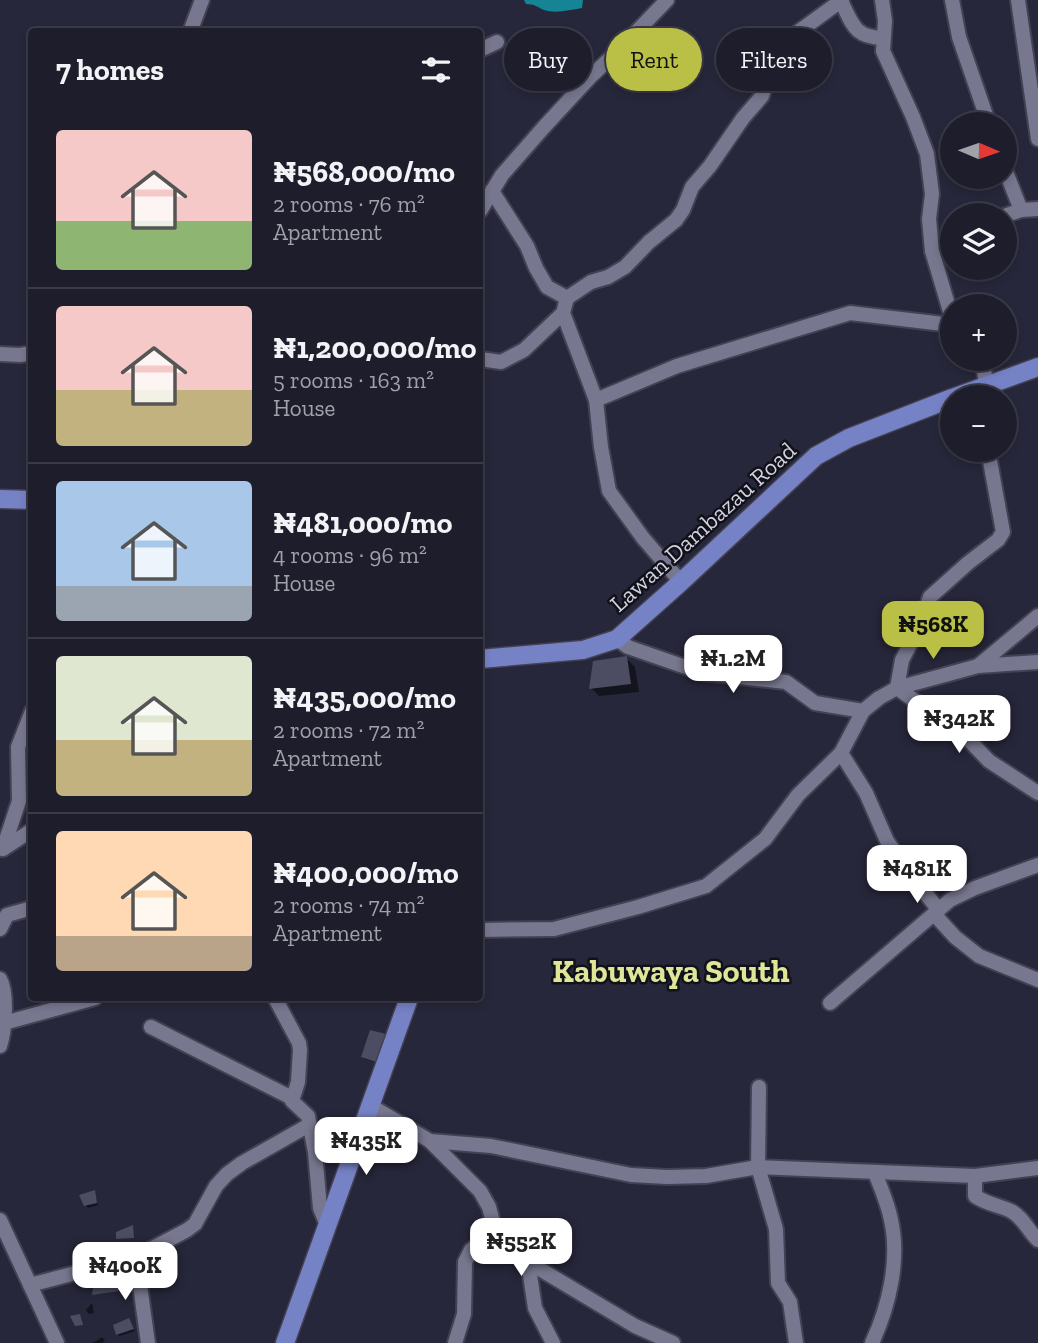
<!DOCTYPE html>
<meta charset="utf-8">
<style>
:root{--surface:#1d1d2c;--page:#2a2a38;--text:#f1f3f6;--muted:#a0a2a9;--line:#3b3b48;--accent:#bac045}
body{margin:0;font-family:"Zilla Slab",serif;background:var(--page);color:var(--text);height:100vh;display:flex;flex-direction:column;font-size:26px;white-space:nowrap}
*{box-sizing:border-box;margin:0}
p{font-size:23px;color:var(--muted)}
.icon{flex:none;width:38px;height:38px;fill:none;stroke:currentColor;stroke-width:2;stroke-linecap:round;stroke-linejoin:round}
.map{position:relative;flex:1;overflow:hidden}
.panel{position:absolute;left:28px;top:28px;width:455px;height:973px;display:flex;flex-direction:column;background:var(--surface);border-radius:7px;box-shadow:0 4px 10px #0003,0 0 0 2px var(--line)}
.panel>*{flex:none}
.top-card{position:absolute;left:504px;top:28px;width:429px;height:63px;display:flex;gap:14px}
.needle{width:46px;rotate:92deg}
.fabs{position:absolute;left:940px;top:112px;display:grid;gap:14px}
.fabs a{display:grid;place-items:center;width:77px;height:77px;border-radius:50%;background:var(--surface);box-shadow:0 4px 10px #0003,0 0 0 2px var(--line);font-size:35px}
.price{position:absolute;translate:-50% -60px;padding:0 16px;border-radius:14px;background:#fff;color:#222;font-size:23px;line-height:46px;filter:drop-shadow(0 2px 4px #0008)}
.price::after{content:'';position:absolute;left:50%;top:42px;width:21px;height:16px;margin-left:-10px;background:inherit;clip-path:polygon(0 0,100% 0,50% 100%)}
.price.selected{background:var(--accent);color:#111}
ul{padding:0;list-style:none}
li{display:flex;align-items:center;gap:21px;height:175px;padding:0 28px}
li+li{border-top:2px solid var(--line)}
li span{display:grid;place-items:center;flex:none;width:196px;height:140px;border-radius:7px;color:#555}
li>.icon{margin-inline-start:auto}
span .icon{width:84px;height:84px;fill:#fffc;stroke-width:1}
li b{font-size:30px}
h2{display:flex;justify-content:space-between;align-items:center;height:84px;padding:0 28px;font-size:30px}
.tag{padding:0 24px;border-radius:32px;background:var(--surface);box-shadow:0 4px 10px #0003,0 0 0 2px var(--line);font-size:24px;line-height:63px}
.tag.selected{background:var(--accent);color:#111}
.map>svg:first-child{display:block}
.water{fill:#158595}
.shadow{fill:#0007}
.building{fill:#4c4c62}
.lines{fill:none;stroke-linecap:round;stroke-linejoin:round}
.minor-casing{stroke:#434152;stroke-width:18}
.major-casing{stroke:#434152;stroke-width:21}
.minor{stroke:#77778f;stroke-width:14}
.major{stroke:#7682c6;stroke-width:18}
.labels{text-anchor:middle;stroke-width:5;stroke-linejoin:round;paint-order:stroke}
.street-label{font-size:24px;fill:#d1d1df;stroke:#11111a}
.district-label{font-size:32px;font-weight:bold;fill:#e0e698;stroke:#11111a}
</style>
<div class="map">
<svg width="1038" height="1343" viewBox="0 0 1038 1343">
<rect width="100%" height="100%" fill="#27273b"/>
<!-- water -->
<path class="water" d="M524 0H583L582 8C570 10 555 14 544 10 537 7 535 4 526 4Z"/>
<!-- shadow -->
<g class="shadow">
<polygon points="626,658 635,667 639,692 599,696 591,688"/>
<polygon points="385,1036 387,1038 378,1063 365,1059 363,1057"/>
<polygon points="94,1192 98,1205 88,1208 85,1205"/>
<polygon points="92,1303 94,1313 89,1314 86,1310"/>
<polygon points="129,1320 135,1331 120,1336 117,1334"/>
<polygon points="102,1337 105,1341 102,1343 93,1343"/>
</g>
<!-- building -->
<g class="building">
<polygon points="627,656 631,684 589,689 593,661"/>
<polygon points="370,1030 386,1034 376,1062 361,1057"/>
<polygon points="95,1190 97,1203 84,1206 79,1195"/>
<polygon points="133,1225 134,1238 116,1239 116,1232"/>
<polygon points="117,1284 119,1291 92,1295 93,1288"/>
<polygon points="80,1314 83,1325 75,1326 70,1316"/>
<polygon points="129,1318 134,1329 116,1335 113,1325"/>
</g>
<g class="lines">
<!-- minor casing -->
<g class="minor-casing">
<g id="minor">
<polyline points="882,0 885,21 883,51 913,117 927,154 932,194 929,219 932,251 952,318"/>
<polyline points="952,0 959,37 989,124"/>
<polyline points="1018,0 1038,139"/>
<path d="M841 1C853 25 854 37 883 38"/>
<polyline points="190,32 202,0"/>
<polyline points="480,50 497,42"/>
<polyline points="1004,167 1021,210"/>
<polyline points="492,191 527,246 536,268 547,287 567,298 563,313 596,400 601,447 609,491 643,538 681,582"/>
<polyline points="480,211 502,175 544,127 591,76 617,52 667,0"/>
<polyline points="1004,216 1021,210 1038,209"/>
<polyline points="932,251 952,250"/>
<polyline points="567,298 591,282 608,277 625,267 649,242 676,220 683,210 692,187 710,166 743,118 762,96 775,54 783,43 842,0"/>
<polyline points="0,354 20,355 32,353"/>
<polyline points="480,359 501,362 524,350 563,313"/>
<polyline points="983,359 987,397"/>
<polyline points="596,400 677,366 850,313 952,325"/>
<polyline points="617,639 628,647 703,673 786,682 815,703 863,711"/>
<polyline points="978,666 1038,616"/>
<polyline points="897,688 902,660 920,625 930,597 968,563 998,540 1003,532 988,450"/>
<polyline points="897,688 967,738 989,761 1038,793"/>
<polyline points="841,753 866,793 887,841 911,876 939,910"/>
<polyline points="3,849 19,801 18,747 32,711"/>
<polyline points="3,849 32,830"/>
<polyline points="934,914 955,937 979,956 1038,980"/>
<polyline points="0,929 7,915 32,908"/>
<polyline points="480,930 554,929 638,907 706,886 765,839 798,795 841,753 863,711 879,698 897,688 978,666 1038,662"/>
<path d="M0 979C8 993 5 1031 0 1046"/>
<polyline points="275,998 299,1043 300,1050 298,1082 292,1101 308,1116 315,1152 320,1208 327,1225"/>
<polyline points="830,1003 950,900 975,888 1038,865"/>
<polyline points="4,1023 95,998"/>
<polyline points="151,1027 292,1098"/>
<polyline points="759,1087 758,1167 776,1229 778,1283 790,1302 796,1343"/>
<polyline points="371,1106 430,1141 491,1146 631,1175 667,1177 706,1176 758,1167 975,1176 1038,1168"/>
<polyline points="430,1141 480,1191 489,1207 495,1229 528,1262 635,1326 673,1343"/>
<path d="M975 1176V1196C986 1204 999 1205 1011 1211 1024 1218 1028 1231 1038 1240"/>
<polyline points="0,1220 57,1343"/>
<polyline points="136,1257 148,1343"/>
<polyline points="528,1262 535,1308 553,1343"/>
<polyline points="30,1285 136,1257 187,1230 195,1224 216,1186 227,1174 242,1163 309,1125"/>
<polyline points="455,1343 464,1314 465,1262 471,1250 495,1229"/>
<path d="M872 1343C889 1306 900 1260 891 1220 888 1204 881 1188 875 1173"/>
</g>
</g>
<!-- major casing -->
<g class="major-casing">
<g id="major">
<polyline points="955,397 1038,367"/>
<polyline points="0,499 32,500"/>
<polyline points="480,659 583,650 617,639 681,582 816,456 849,438 952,398"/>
<polyline points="285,1343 409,998"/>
</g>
</g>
<!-- minor -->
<use href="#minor" class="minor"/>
<!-- major -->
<use href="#major" class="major"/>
</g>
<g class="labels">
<!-- street labels -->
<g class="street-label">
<text transform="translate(703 527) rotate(-42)" y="8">Lawan Dambazau Road</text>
</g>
<!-- district labels -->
<g class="district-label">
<text x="671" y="982">Kabuwaya South</text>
</g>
</g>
</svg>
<div class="fabs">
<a><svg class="needle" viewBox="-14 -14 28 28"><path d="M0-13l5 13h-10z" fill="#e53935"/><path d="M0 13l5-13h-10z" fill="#a0a2a9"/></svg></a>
<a><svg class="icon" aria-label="layers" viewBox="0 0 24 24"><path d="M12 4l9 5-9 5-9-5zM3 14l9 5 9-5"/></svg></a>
<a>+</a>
<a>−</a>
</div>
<b class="price selected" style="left:933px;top:661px">₦568K</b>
<b class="price" style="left:733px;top:695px">₦1.2M</b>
<b class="price" style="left:959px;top:755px">₦342K</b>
<b class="price" style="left:917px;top:905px">₦481K</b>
<b class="price" style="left:366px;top:1177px">₦435K</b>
<b class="price" style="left:521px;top:1278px">₦552K</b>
<b class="price" style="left:125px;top:1302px">₦400K</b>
<div class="top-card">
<a class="tag">Buy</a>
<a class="tag selected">Rent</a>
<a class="tag">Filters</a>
</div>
<section class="panel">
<h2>7 homes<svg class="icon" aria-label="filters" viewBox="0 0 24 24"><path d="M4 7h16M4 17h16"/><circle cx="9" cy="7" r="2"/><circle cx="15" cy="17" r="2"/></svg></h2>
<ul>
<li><span style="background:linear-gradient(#f6c9c9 65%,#8fb573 0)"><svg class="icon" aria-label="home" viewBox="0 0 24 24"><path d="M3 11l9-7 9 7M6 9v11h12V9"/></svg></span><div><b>₦568,000/mo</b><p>2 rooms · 76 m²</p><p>Apartment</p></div></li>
<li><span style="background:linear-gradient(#f6c9c9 60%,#c2b280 0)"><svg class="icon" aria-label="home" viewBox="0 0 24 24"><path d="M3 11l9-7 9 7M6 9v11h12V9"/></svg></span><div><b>₦1,200,000/mo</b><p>5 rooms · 163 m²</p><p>House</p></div></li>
<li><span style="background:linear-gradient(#a9c7e8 75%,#9aa5b1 0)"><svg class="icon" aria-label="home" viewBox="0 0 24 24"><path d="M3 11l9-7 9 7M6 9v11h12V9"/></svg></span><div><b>₦481,000/mo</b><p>4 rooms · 96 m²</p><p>House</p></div></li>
<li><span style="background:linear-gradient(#dfe7d0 60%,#c2b280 0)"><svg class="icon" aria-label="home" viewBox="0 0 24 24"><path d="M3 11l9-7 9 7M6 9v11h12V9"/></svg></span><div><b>₦435,000/mo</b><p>2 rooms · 72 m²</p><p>Apartment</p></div></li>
<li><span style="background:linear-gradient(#ffd9b3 75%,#b9a48a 0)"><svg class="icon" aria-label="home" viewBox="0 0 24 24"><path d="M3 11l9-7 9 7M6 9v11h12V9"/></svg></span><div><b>₦400,000/mo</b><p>2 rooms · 74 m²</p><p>Apartment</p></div></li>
</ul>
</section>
</div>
